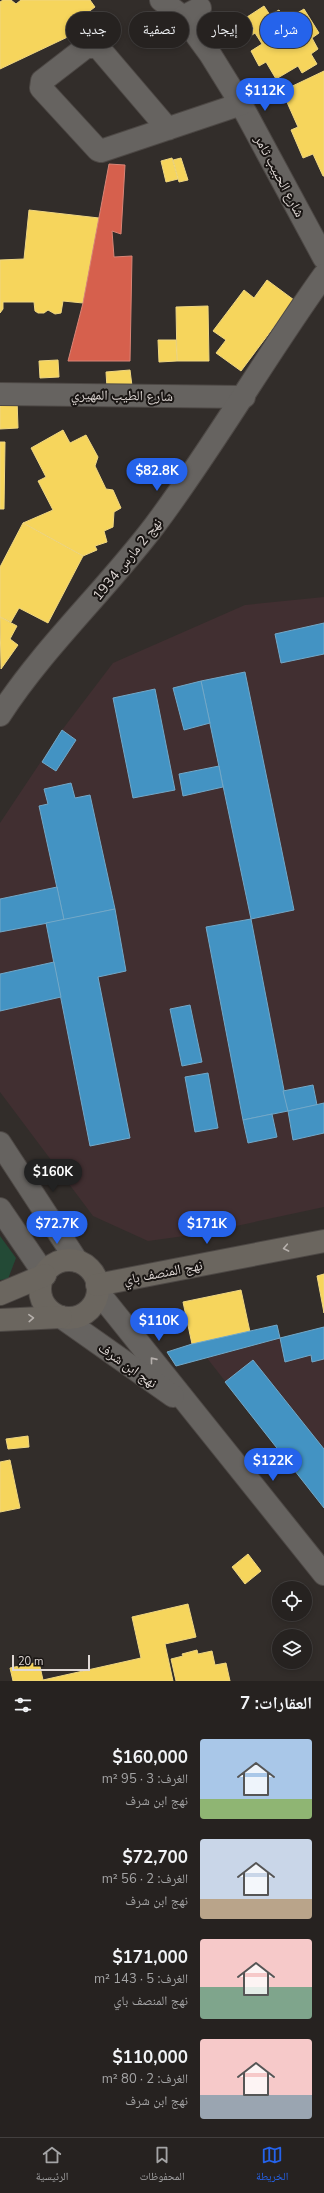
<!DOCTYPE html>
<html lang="ar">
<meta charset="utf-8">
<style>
:root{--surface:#262220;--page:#2e2a29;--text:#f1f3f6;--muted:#a4a4a5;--line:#423f3e;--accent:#2563eb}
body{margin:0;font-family:"Nunito Sans","Noto Naskh Arabic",sans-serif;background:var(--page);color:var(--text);direction:rtl;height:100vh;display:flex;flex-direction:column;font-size:15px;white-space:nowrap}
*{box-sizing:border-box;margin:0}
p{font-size:13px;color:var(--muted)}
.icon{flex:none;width:22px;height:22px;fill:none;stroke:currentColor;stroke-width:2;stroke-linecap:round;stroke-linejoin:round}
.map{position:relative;height:1681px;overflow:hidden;direction:ltr}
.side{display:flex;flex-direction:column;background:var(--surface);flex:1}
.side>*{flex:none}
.guide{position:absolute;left:12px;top:12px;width:300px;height:36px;direction:rtl;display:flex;gap:8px}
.tools{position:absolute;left:272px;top:1581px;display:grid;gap:8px}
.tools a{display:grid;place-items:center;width:40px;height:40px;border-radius:50%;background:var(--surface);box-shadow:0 2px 6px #0003,0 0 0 1px var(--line);font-size:20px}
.scale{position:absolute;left:12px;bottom:10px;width:78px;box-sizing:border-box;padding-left:4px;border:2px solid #dfd8d5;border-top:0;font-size:11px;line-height:14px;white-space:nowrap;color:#dfd8d5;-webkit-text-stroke:3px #191513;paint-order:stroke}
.price{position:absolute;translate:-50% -34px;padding:0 9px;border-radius:14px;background:var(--accent);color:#fff;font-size:13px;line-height:26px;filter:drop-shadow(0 1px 2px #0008)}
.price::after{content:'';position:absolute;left:50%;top:24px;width:12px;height:9px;margin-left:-6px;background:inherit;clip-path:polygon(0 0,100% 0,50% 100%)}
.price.active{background:#222;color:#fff}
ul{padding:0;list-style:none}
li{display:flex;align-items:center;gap:12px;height:100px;padding:0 12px}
li span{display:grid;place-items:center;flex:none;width:112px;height:80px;border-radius:4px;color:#555}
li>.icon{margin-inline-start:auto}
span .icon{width:48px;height:48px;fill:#fffc;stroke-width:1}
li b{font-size:17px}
h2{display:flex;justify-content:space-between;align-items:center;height:48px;padding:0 12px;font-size:17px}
.pill{padding:0 14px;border-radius:18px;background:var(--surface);box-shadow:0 2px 6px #0003,0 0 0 1px var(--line);font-size:14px;line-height:36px}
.pill.active{background:var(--accent);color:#fff}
.menu{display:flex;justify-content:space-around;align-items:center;height:56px;border-top:1px solid var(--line);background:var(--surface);font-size:11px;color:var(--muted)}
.menu a{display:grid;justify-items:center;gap:2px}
.menu .active{color:var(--accent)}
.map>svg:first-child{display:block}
.education{fill:#412f31}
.green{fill:#234a36}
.homes{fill:#f6d55c;stroke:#efd680}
.shops{fill:#d6604d;stroke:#d98476}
.schools{fill:#4393c3;stroke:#72a8c8}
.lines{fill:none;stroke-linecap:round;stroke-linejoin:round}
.minor-casing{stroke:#4d4845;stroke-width:24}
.major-casing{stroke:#4d4845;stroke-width:24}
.minor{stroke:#666360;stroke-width:22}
.major{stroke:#6b665f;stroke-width:22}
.oneway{stroke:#b6b0ac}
.oneway2{stroke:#b5afac}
.labels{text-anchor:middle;stroke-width:4;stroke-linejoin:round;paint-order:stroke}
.street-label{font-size:14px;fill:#dfd8d5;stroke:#191513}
</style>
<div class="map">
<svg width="324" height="1681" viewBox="0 0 324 1681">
<rect width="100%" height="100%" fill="#322d2a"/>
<!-- education -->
<g class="education">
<polygon points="324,597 324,1207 199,1234 148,1241 93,1216 0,1092 0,823 62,730 113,663 245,605"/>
<polygon points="324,1327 324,1508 207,1358"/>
</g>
<!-- green -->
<polygon class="green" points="0,1236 16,1258 8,1279 0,1280"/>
<!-- homes -->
<g class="homes">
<polygon points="3,0 11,0 16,4 21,0 90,0 95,7 87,13 93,25 0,69 0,2"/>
<polygon points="264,6 270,15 279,10 285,20 304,9 319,33 312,38 318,49 311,54 317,64 302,73 298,66 276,79 266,62 259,66 251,51 262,44 255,33 252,35 249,32 254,29 247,17"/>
<polygon points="324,71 324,176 323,176 313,154 303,158 291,130 298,127 282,91"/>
<polygon points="172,158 178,179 166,182 161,161"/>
<polygon points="181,158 188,180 179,182 173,160"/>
<polygon points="29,210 99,218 83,303 63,301 61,313 55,314 48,310 44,313 38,313 35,311 34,302 3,302 3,309 0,313 0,260 24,259"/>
<polygon points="267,280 294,300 241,371 216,353 226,340 213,331 244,290 254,298"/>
<polygon points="208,306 209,361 177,361 176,307"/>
<polygon points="158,340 176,340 177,361 159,362"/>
<polygon points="58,360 59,377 40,378 39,361"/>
<polygon points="130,370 132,386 107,388 106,372"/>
<polygon points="0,399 17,399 18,428 0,429"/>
<polygon points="63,430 70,443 86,435 98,457 95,466 106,489 113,490 121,508 114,512 113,527 104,531 107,542 95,546 97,550 83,556 23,523 53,510 38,481 46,477 31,448"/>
<polygon points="0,442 5,442 4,509 0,509"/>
<polygon points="23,523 83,556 48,623 19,608 11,622 0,617 0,567"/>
<polygon points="0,617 17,626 10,639 18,645 1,669"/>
<polygon points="324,1274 324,1313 317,1276"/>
<polygon points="241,1290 250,1332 192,1344 183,1302"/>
<polygon points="28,1436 29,1447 8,1449 6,1439"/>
<polygon points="10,1460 20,1508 0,1512 0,1462"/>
<polygon points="248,1554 261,1571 245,1584 232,1567"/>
<polygon points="188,1604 196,1637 165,1644 173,1681 13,1681 10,1668 39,1662 43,1680 141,1658 132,1617"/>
<polygon points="197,1650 198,1654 212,1651 215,1665 226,1663 230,1681 176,1681 171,1659 183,1656 182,1654"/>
</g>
<!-- shops -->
<polygon class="shops" points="109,164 125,165 121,234 112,231 114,257 132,256 130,361 68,361 83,303"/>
<!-- schools -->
<g class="schools">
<polygon points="324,623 324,654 281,663 275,634"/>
<polygon points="245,672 294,910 251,919 201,681"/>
<polygon points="201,681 210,723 184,730 173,688"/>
<polygon points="155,689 175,790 133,798 113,698"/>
<polygon points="62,730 76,740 56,771 42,762"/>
<polygon points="219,766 223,787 183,796 179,774"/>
<polygon points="71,783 75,798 90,795 115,909 64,920 39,806 48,804 44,789"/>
<polygon points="57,887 64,920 0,932 0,899"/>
<polygon points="115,909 126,971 98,977 130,1138 90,1146 46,923"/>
<polygon points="251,919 288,1111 243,1120 206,927"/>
<polygon points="54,962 61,997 0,1011 0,974"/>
<polygon points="190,1005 202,1062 182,1066 170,1009"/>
<polygon points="208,1073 218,1128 195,1132 185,1077"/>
<polygon points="313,1085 317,1105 288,1111 283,1091"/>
<polygon points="324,1103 324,1133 293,1140 288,1111"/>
<polygon points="272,1114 277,1137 248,1143 243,1120"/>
<polygon points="277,1325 280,1338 176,1366 167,1352 192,1344"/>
<polygon points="324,1327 324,1359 312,1362 311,1355 285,1362 280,1338"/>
<polygon points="253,1360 324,1449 324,1508 225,1382"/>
</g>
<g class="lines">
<!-- minor casing -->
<g class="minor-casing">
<g id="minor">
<polyline points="161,0 183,17 210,54 241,104 324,258"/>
<polyline points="183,17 200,8"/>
<polyline points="168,129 98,47 86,47 42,81 41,88 98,150 101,151 241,104"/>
<polyline points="0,394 244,397"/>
<path d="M0 715C44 647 106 590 155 525 215 445 265 357 324 275"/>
<polyline points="0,1143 77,1261"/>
<polyline points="0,1209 45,1275"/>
<polyline points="98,1292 324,1574"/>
<polyline points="61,1317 173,1396"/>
</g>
</g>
<!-- major casing -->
<g class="major-casing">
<g id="major">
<circle cx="69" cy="1289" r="29"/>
<polyline points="97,1285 324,1241"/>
<polyline points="0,1294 45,1275"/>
<polyline points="0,1320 61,1317"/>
</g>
</g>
<!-- minor -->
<use href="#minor" class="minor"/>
<!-- major -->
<use href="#major" class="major"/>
</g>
<!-- one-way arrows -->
<defs><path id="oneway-chevron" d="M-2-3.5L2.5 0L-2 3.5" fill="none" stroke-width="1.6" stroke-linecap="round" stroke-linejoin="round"/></defs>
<g class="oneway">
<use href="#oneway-chevron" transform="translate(286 1248) rotate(169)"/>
<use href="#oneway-chevron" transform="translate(31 1318) rotate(-3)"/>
</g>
<use class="oneway2" href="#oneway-chevron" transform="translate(153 1360) rotate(-129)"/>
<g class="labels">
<!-- street labels -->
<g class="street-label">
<text transform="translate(280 176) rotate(62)" y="5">شارع الحبيب ثامر</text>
<text transform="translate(122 395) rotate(1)" y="5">شارع الطيب المهيري</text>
<text transform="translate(127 559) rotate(-51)" y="5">نهج 2 مارس 1934</text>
<text transform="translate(163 1272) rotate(-11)" y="5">نهج المنصف باي</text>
<text transform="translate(128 1365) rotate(35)" y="5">نهج ابن شرف</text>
</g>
</g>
</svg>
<div class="tools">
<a><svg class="icon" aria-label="locate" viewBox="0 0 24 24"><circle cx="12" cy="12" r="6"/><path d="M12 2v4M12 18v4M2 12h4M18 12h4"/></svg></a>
<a><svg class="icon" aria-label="layers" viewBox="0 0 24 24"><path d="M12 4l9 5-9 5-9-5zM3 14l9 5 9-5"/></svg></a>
</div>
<div class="scale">20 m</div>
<b class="price" style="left:265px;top:112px">$112K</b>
<b class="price" style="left:157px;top:492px">$82.8K</b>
<b class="price active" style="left:53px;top:1193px">$160K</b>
<b class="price" style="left:57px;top:1245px">$72.7K</b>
<b class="price" style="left:207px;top:1245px">$171K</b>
<b class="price" style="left:159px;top:1342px">$110K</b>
<b class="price" style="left:273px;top:1482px">$122K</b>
<div class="guide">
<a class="pill active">شراء</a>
<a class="pill">إيجار</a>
<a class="pill">تصفية</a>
<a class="pill">جديد</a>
</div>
</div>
<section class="side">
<h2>العقارات: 7<svg class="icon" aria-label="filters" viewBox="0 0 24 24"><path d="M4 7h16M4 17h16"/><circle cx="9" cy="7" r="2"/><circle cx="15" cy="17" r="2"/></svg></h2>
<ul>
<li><span style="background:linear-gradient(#a9c7e8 75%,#8fb573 0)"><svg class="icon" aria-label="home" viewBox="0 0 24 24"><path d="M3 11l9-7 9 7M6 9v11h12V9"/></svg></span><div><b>$160,000</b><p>الغرف: 3 · 95 m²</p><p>نهج ابن شرف</p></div></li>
<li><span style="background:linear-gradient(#c9d6e8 75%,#b9a48a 0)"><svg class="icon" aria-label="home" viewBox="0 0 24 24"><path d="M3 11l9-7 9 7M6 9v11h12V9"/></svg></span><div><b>$72,700</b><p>الغرف: 2 · 56 m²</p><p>نهج ابن شرف</p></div></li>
<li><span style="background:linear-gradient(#f6c9c9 60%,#7fa58c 0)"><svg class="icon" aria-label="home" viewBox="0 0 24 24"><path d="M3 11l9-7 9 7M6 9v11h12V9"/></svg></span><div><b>$171,000</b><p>الغرف: 5 · 143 m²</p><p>نهج المنصف باي</p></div></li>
<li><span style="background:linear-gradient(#f6c9c9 70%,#9aa5b1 0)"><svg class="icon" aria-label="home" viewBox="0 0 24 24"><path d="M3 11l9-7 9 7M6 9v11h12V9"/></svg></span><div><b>$110,000</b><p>الغرف: 2 · 80 m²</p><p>نهج ابن شرف</p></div></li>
</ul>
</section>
<nav class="menu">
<a class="active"><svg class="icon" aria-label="map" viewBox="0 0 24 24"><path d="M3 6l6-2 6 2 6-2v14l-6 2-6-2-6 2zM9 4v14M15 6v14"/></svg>الخريطة</a>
<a><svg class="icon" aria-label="saved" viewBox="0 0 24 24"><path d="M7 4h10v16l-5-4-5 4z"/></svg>المحفوظات</a>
<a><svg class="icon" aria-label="home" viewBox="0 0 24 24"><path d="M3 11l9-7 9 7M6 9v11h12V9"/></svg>الرئيسية</a>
</nav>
